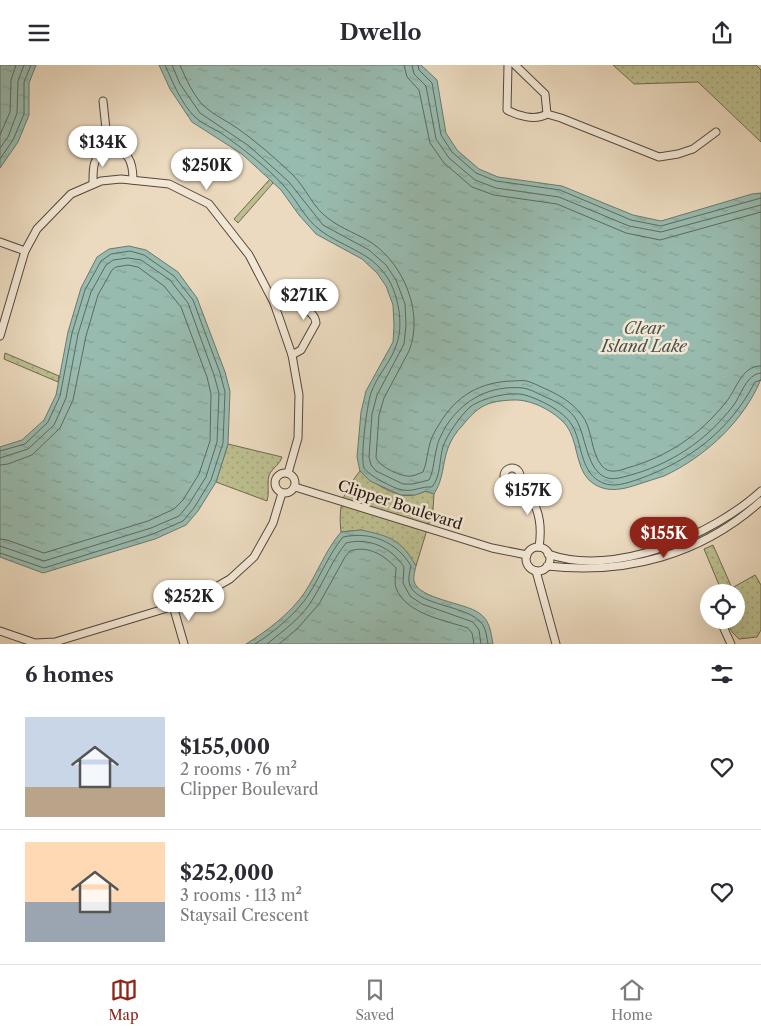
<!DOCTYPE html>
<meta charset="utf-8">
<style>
:root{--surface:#fff;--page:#f2f2f3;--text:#2b2b33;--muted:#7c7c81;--line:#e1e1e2;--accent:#8f2418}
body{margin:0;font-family:"Libre Caslon Text",serif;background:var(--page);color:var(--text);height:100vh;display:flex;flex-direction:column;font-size:19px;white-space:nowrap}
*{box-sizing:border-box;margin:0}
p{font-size:16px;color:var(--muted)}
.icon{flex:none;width:28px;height:28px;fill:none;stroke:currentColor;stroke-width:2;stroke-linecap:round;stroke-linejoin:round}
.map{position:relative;height:579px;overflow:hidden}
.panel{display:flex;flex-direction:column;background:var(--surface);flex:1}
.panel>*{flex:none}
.buttons{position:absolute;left:700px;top:519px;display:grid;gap:10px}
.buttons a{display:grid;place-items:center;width:45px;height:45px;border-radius:50%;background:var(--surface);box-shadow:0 5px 20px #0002;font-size:25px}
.price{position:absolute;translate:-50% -42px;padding:0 11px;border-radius:18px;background:#fff;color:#222;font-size:16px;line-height:32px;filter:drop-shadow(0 1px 2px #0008)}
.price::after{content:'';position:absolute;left:50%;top:30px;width:15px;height:11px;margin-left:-8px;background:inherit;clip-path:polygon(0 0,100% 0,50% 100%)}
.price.on{background:var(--accent);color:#fff}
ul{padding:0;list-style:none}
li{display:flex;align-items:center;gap:15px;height:125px;padding:0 25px}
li+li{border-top:1px solid var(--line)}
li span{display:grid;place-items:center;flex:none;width:140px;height:100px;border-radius:0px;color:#555}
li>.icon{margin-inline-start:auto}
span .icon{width:60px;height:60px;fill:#fffc;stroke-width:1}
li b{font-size:21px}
h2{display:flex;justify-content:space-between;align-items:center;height:60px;padding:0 25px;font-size:21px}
header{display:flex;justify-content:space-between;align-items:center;height:65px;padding:0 25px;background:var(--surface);font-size:22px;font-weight:800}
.menu{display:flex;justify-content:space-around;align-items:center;height:70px;border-top:1px solid var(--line);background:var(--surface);font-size:14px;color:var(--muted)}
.menu a{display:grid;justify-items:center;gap:2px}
.menu .on{color:var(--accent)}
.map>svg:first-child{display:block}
.park{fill:url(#park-dots);stroke:#6f6a50}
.water{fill:url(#water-ripples);stroke:#69796f}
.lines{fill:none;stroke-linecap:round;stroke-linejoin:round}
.shore{stroke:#5d6960;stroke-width:1}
.street-casing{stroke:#54483c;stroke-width:9}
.street{stroke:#f2e7d5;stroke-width:7}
.labels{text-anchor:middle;stroke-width:5;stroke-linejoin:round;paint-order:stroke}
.street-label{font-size:15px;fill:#221710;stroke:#f2e7d5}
.water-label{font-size:16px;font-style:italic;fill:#4b5048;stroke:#f2e7d5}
</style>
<header><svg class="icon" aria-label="menu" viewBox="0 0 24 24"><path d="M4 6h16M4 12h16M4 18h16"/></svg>Dwello<svg class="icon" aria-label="share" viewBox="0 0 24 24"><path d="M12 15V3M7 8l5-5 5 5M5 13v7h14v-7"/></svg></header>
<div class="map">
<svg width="761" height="579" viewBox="0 0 761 579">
<defs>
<pattern id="park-dots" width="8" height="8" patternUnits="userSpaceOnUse" patternTransform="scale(1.25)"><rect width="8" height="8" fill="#bcbe8f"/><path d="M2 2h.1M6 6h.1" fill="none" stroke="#a1a37a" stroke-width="1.8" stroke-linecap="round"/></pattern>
<pattern id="water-ripples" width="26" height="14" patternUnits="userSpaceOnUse" patternTransform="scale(1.25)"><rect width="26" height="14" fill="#98bbaf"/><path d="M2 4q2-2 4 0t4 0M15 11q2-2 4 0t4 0" fill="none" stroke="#83a096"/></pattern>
</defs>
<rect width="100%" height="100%" fill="#ebdabf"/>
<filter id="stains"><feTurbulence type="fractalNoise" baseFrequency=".004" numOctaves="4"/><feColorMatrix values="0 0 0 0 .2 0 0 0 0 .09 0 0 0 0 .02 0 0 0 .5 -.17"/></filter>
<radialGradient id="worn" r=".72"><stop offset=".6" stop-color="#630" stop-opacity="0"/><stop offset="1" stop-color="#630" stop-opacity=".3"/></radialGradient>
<!-- park -->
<g class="park">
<polygon points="613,0 756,0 761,5 761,77 698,17 634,19"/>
<polygon points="270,114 273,118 238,158 234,154"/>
<polygon points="5,288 59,311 58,317 4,294"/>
<path d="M228 379 282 392C280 399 274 402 270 408 266 416 270 427 267 436L216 417Z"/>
<path d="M360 406C369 415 389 428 402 430 410 432 418 429 426 426L434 429 433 445 416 501 401 481 361 465 341 467C338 439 343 428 360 406Z"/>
<polygon points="713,480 732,523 755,510 761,520 761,565 757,572 739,574 733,568 724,555 736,555 736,528 722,527 704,484"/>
</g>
<!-- water -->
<g class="water">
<polygon points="0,0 36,0 29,18 29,50 18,77 0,103"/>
<path d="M159 0H421L437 15 446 68 457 85 479 104 498 112 562 121 633 150 661 156 752 129 761 128V314C744 356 705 392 664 411 656 414 647 416 639 419 622 425 604 429 589 415 575 401 578 375 566 360 554 346 531 334 513 335 487 336 478 341 462 361 456 367 451 375 448 383 442 400 444 413 434 429L426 426 415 430H401L370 416 360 406 357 392 361 347 366 326 393 277 394 261 393 240 386 221 377 208 362 194 316 169 299 150 281 125 242 89 192 57 170 24Z"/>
<polygon points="129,181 146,185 178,207 197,233 225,307 230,326 228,379 216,417 198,446 186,460 155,474 43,508 0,492 0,382 22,375 44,355 56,330 68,267 81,223 97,192 109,184"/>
<path d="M361 465C389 471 401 474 416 501 415 505 413 512 414 516 418 534 466 538 479 548 490 555 491 568 493 579H246C267 566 291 548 305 527 318 507 325 486 341 467Z"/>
</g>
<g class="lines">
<!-- shore -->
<g class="shore">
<path d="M165 0C173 18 181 38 195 52 202 59 213 63 221 68 243 84 266 101 284 121 297 135 305 154 320 165 345 184 375 187 391 219 399 236 403 260 397 278 392 296 377 310 371 328 367 340 360 392 364 403 368 410 394 424 403 425 413 427 422 421 432 422 441 411 439 395 443 382 446 371 461 350 470 342 482 333 510 326 525 330 539 334 564 346 572 360 582 377 580 405 599 416 612 424 627 418 639 414 690 396 730 365 755 317L761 315"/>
<path d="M172 0 180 19 200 48 249 81 289 117 323 160 369 185 386 200 396 215 405 239 406 260 404 279 377 330 372 349 369 392 371 400 376 406 403 419H413L429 415C434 405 434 392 437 382 438 375 443 367 446 361 464 334 490 320 523 323 531 324 540 330 548 333 559 338 571 345 577 356 585 371 587 398 599 408 607 416 617 414 627 411 670 400 706 376 733 341 741 331 746 309 761 308"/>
<path d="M180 0C186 14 194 32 205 42 214 50 227 56 237 63 257 77 275 93 293 110 306 123 313 143 329 154 342 164 358 169 372 178 404 200 424 248 409 286L384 333 379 350 376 392C378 401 398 410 407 411 412 412 418 409 423 407 427 398 427 388 430 378 432 371 436 364 440 358 456 331 480 317 512 316 516 316 522 315 527 316 534 318 541 322 548 325 561 331 572 338 581 349 593 363 590 387 602 401 609 409 619 406 627 403 667 392 700 370 726 337 737 324 741 301 761 301"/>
<polyline points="404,0 407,12 419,25 430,78 444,98 472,122 494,130 557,139 626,168 660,175 761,147"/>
<polyline points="412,0 414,9 426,21 436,74 449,93 475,115 496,123 559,132 629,161 661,167 761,140"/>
<polyline points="418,0 419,5 432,18 441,70 452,87 476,108 496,116 560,125 631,155 661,161 761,133"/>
<polyline points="0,70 10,47 11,15 16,0"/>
<polyline points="0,83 8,72 17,48 18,16 24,0"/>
<polyline points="0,94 13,75 24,49 24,17 31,0"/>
<polyline points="0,386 25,379 48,357 60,331 72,268 85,225 101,196 111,189 130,186 144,190 174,211 193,235 220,308 225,327 223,378 211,415 194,443 183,456 153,469 44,503 0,488"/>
<polyline points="0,393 28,384 54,360 66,333 78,269 91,227 106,200 113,195 128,193 141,195 170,215 188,238 214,310 219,328 217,377 206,412 189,439 179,451 151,463 44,496 0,481"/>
<polyline points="0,400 8,399 32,390 60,363 73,335 86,271 98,230 112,205 116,202 128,200 138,202 164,221 181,242 207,312 211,329 210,376 199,409 183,435 174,444 148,456 44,488 7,475 0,474"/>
<path d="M255 579C273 568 298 547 309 529 321 510 329 489 343 472 371 466 397 477 411 501 410 506 408 512 409 517 413 542 470 539 483 560 486 565 487 573 488 579"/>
<path d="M267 579C283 566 304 551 314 532 325 514 333 494 346 478 369 472 392 483 404 502L403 518 410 531 422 539 473 557 479 565 481 579"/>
<path d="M279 579 297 564 319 539 345 492 350 486C368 480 384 490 396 503 396 510 394 516 396 523 406 549 444 555 468 563L472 568 474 579"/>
</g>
<!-- street casing -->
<g class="street-casing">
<g id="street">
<path d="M508 0 507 45C518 51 535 56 547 49L545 29 515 0"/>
<polyline points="103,36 108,83"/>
<polyline points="547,49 561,53 659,92 678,89 693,84 716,67"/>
<path d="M93 119C93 101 92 94 108 83 128 84 133 96 133 115"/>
<polyline points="0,177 25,186"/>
<path d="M274 238C287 238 315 242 316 258L301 285 292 290"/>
<polyline points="0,271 25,186 37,164 71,129 101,116 121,114 169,119 209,139 249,190 274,238 292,290 299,330 298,373 288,408"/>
<circle cx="512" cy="411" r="8"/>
<circle cx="285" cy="418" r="10"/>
<path d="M518 418C538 435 543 457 539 482"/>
<polyline points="295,422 492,483 527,490"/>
<circle cx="538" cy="494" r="12"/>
<path d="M548 489C614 513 713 470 761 426"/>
<path d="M547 501C626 510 701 490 761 436"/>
<polyline points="536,506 556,579"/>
<polyline points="173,541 184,579"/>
<polyline points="720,555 731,579"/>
<polyline points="0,566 35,578 55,577 164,544 200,531 230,514 254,492 273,458 282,428"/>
</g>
</g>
<!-- street -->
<use href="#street" class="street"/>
</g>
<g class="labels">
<!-- street labels -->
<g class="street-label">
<text transform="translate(400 440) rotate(18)" y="5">Clipper Boulevard</text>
</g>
<!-- water labels -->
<g class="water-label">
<text x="644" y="269">Clear<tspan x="644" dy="18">Island Lake</tspan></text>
</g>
</g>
<rect width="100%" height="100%" filter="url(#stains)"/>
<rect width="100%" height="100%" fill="url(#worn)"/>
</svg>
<div class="buttons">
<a><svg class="icon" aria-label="locate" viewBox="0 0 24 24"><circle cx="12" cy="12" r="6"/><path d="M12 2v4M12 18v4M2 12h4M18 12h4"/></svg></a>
</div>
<b class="price" style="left:103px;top:103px">$134K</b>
<b class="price" style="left:207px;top:126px">$250K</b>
<b class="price" style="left:304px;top:256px">$271K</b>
<b class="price" style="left:528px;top:451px">$157K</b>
<b class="price on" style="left:664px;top:494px">$155K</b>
<b class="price" style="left:189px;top:557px">$252K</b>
</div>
<section class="panel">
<h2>6 homes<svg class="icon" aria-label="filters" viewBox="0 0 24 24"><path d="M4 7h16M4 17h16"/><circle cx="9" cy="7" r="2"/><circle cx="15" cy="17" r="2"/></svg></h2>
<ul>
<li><span style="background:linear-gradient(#c9d6e8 70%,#b9a48a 0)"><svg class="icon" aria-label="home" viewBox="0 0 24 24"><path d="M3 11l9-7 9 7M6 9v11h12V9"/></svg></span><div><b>$155,000</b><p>2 rooms · 76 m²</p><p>Clipper Boulevard</p></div><svg class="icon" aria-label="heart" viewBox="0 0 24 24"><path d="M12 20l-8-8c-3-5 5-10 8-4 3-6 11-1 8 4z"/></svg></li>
<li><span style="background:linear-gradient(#ffd9b3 60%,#9aa5b1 0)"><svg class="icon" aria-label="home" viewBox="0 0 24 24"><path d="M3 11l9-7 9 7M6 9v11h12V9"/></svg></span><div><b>$252,000</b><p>3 rooms · 113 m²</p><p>Staysail Crescent</p></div><svg class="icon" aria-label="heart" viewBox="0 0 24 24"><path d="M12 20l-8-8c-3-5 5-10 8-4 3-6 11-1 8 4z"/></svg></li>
</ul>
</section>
<nav class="menu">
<a class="on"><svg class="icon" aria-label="map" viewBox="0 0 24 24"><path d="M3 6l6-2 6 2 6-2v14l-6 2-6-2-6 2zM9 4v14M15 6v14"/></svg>Map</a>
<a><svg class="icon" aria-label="saved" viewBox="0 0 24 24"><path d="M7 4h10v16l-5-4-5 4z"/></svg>Saved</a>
<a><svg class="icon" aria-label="home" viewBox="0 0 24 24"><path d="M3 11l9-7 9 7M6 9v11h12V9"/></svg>Home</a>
</nav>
